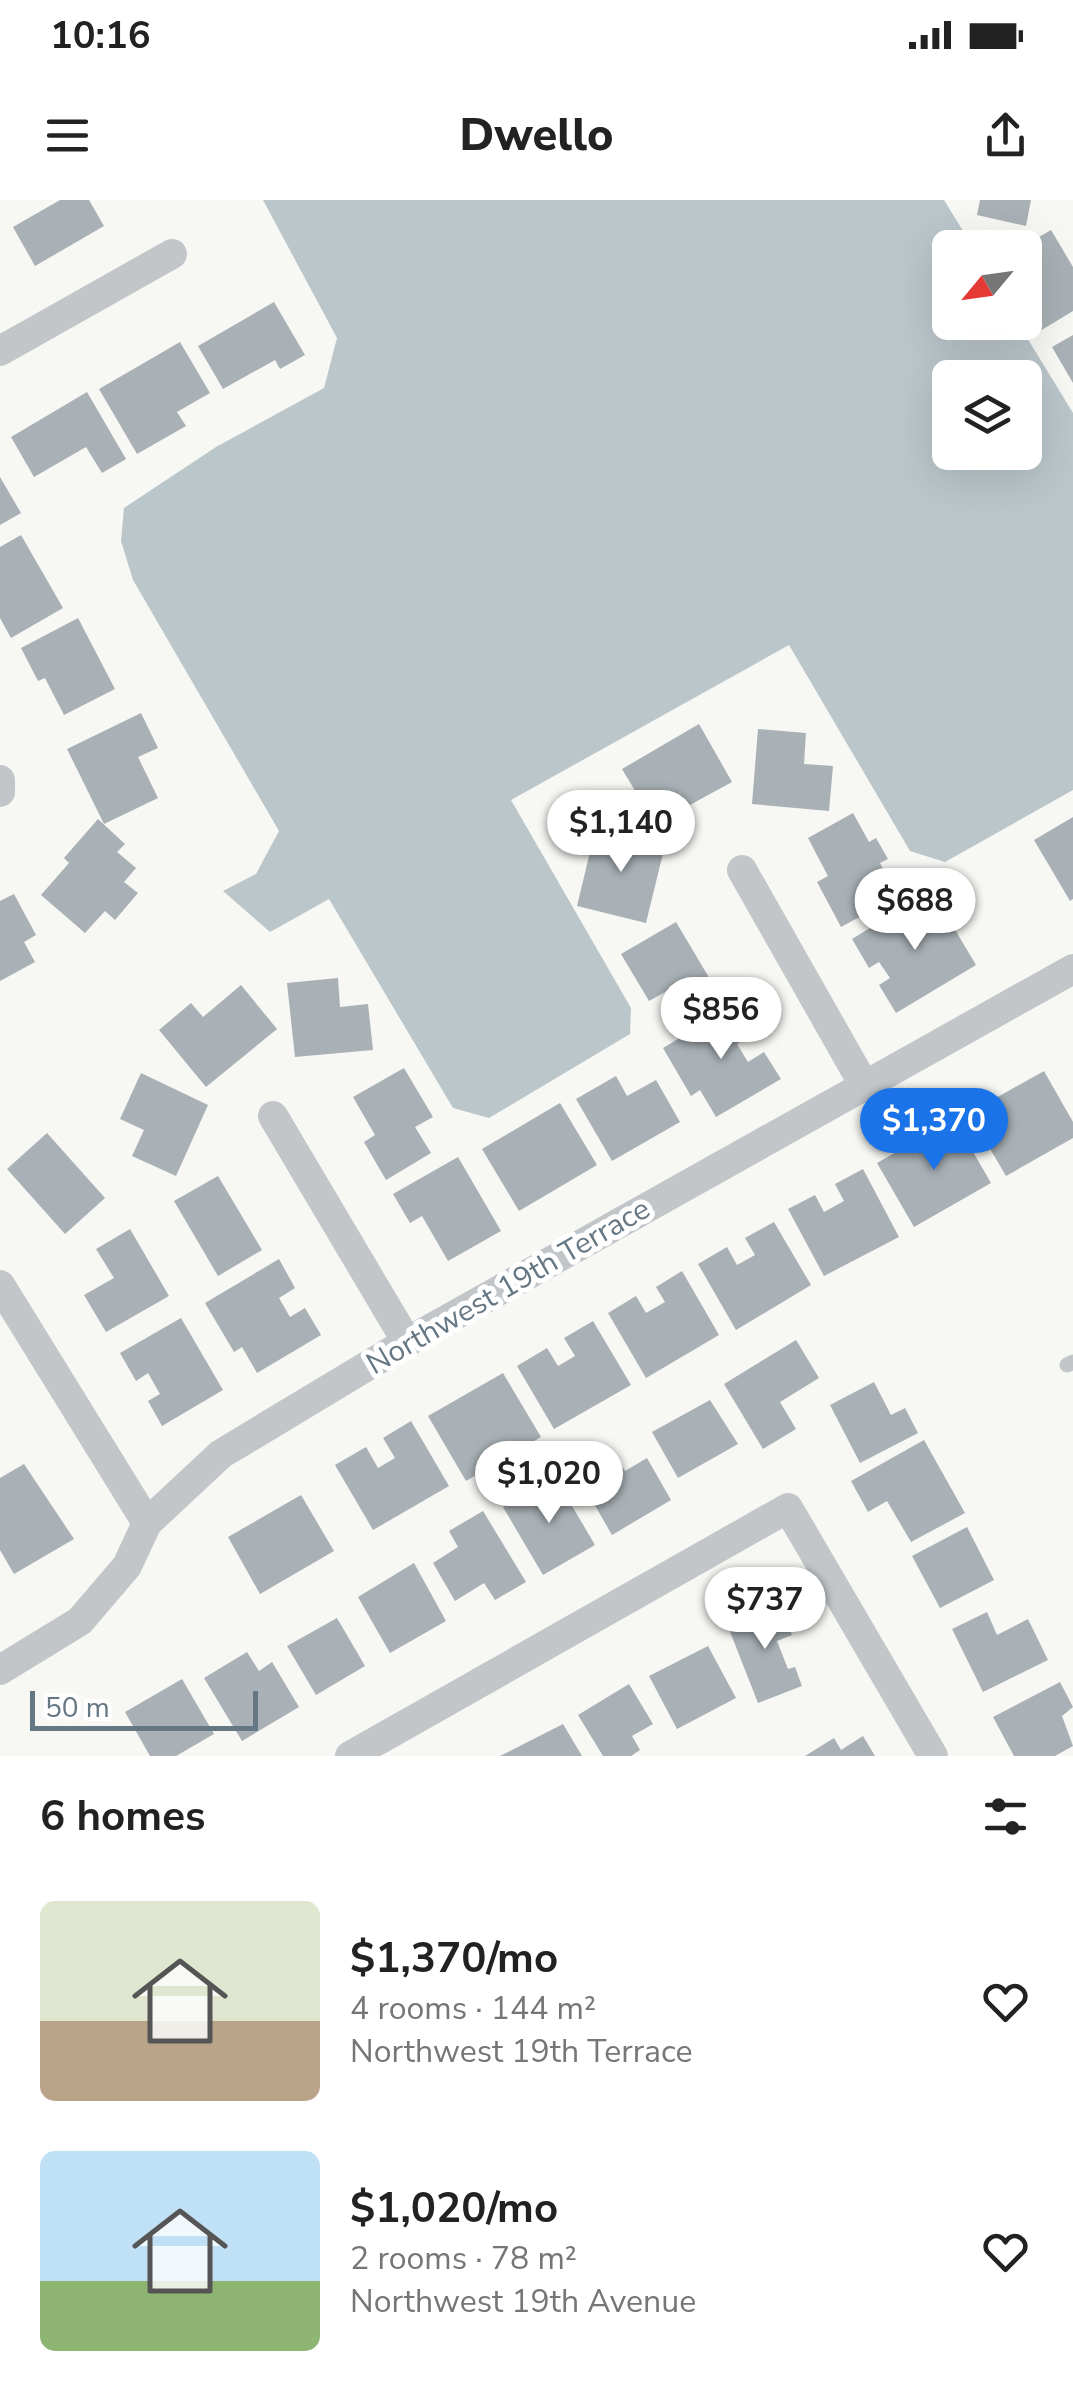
<!DOCTYPE html>
<meta charset="utf-8">
<style>
:root{--surface:#fff;--page:#f2f2f2;--text:#222;--muted:#767676;--accent:#1a73e8}
body{margin:0;font-family:"Nunito Sans",sans-serif;background:var(--page);color:var(--text);height:100vh;display:flex;flex-direction:column;font-size:38px;white-space:nowrap}
*{box-sizing:border-box;margin:0}
p{font-size:32px;color:var(--muted)}
.icon{flex:none;width:55px;height:55px;fill:none;stroke:currentColor;stroke-width:2;stroke-linecap:round;stroke-linejoin:round}
.map{position:relative;height:1556px;overflow:hidden}
.panel{display:flex;flex-direction:column;background:var(--surface);flex:1}
.panel>*{flex:none}
.needle{width:65px;rotate:241deg}
.fabs{position:absolute;left:932px;top:30px;display:grid;gap:20px}
.fabs a{display:grid;place-items:center;width:110px;height:110px;border-radius:15px;background:var(--surface);box-shadow:0 10px 40px #0002;font-size:50px}
.scale{position:absolute;left:30px;bottom:25px;width:228px;box-sizing:border-box;padding-left:10px;border:5px solid #667784;border-top:0;font-size:28px;line-height:35px;white-space:nowrap;color:#667784;-webkit-text-stroke:8px #fff;paint-order:stroke}
.price{position:absolute;translate:-50% -85px;padding:0 22px;border-radius:35px;background:#fff;color:#222;font-size:32px;line-height:65px;filter:drop-shadow(0 2px 5px #0008)}
.price::after{content:'';position:absolute;left:50%;top:60px;width:30px;height:22px;margin-left:-15px;background:inherit;clip-path:polygon(0 0,100% 0,50% 100%)}
.price.selected{background:var(--accent);color:#fff}
ul{padding:0;list-style:none}
li{display:flex;align-items:center;gap:30px;height:250px;padding:0 40px}
li span{display:grid;place-items:center;flex:none;width:280px;height:200px;border-radius:15px;color:#555}
li>.icon{margin-inline-start:auto}
span .icon{width:120px;height:120px;fill:#fffc;stroke-width:1}
li b{font-size:42px}
h2{display:flex;justify-content:space-between;align-items:center;height:120px;padding:0 40px;font-size:42px}
.status{display:flex;justify-content:space-between;align-items:center;height:70px;padding:0 50px;background:var(--surface);direction:ltr}
.status svg{height:28px;fill:currentColor}
header{display:flex;justify-content:space-between;align-items:center;height:130px;padding:0 40px;background:var(--surface);font-size:45px;font-weight:800}
.map>svg:first-child{display:block}
.water{fill:#bac6ca;fill-rule:evenodd}
.building{fill:#a9b1b6}
.lines{fill:none;stroke-linecap:round;stroke-linejoin:round}
.service{stroke:#c2c6c9;stroke-width:15}
.minor{stroke:#c2c6c9;stroke-width:30}
.labels{text-anchor:middle;stroke-width:10;stroke-linejoin:round;paint-order:stroke}
.street-label{font-size:30px;fill:#667784;stroke:#fff}
</style>
<div class="status"><b>10:16</b><svg viewBox="0 0 49 12"><path d="M0 12V9h3v3zM5 12V6h3v6zM10 12V3h3v9zM15 12V0h3v12zM26 1h20v11H26zM47 4h2v5h-2z"/></svg></div>
<header><svg class="icon" aria-label="menu" viewBox="0 0 24 24"><path d="M4 6h16M4 12h16M4 18h16"/></svg>Dwello<svg class="icon" aria-label="share" viewBox="0 0 24 24"><path d="M12 15V3M7 8l5-5 5 5M5 13v7h14v-7"/></svg></header>
<div class="map">
<svg width="1073" height="1556" viewBox="0 0 1073 1556">
<rect width="100%" height="100%" fill="#f7f7f4"/>
<!-- water -->
<path class="water" d="M263 0H944L973 47 950 48V122L1018 123 1073 213V590L945 662 910 651 789 445 511 600 631 808 630 834 489 918 453 908 329 699 270 732 223 691 256 674 279 631 133 380 121 341 124 308 216 247 324 188 337 138ZM950 178H1025V252H950Z"/>
<!-- building -->
<g class="building">
<polygon points="60,0 89,0 104,26 35,66 13,27"/>
<polygon points="980,0 1031,0 1026,26 977,15"/>
<polygon points="1051,30 1073,67 1073,111 1040,131 1025,105 1025,48 1020,48"/>
<polygon points="274,102 305,155 280,169 275,160 223,189 198,146"/>
<polygon points="1073,135 1073,183 1052,147"/>
<polygon points="180,142 210,193 177,212 186,226 137,254 99,189"/>
<polygon points="87,192 126,259 102,273 86,247 34,277 11,237"/>
<polygon points="0,277 21,313 0,325"/>
<polygon points="21,335 63,408 11,438 0,418 0,347"/>
<polygon points="78,418 115,489 64,515 45,478 38,481 21,448"/>
<polygon points="141,513 158,548 138,557 158,598 104,624 67,549"/>
<polygon points="699,524 732,582 655,624 622,569"/>
<polygon points="758,529 806,533 804,564 833,566 829,611 752,604"/>
<polygon points="853,613 869,642 876,638 888,659 880,663 898,696 841,727 817,682 828,676 808,638"/>
<polygon points="1073,617 1073,699 1070,701 1034,640"/>
<polygon points="98,619 125,644 117,652 136,668 124,682 138,693 115,720 105,711 85,733 41,695 69,663 64,658"/>
<polygon points="596,627 665,645 646,723 577,706"/>
<polygon points="14,694 36,735 24,742 35,762 0,781 0,701"/>
<polygon points="938,701 976,765 896,813 879,785 890,778 879,762 869,768 852,739 909,704 915,715"/>
<polygon points="676,722 720,796 683,818 667,791 649,801 621,754"/>
<polygon points="338,778 340,807 368,804 373,850 295,857 287,783"/>
<polygon points="241,785 277,829 206,887 159,830 191,803 203,817"/>
<polygon points="737,804 754,834 737,844 748,862 764,852 781,879 716,917 700,890 691,896 663,848"/>
<polygon points="404,868 433,917 415,927 431,953 386,980 364,942 375,935 353,897"/>
<polygon points="1044,871 1073,922 1073,938 1006,976 969,913"/>
<polygon points="141,873 208,905 176,976 132,956 144,930 120,919"/>
<polygon points="616,876 627,896 656,880 680,922 612,961 576,899"/>
<polygon points="560,903 597,965 519,1011 482,949"/>
<polygon points="954,919 991,983 914,1027 877,963"/>
<polygon points="47,933 105,998 65,1034 7,969"/>
<polygon points="458,957 501,1031 448,1061 422,1016 410,1023 393,994"/>
<polygon points="863,969 899,1037 824,1076 788,1009 815,995 824,1012 844,1001 835,984"/>
<polygon points="218,976 262,1050 218,1076 174,1001"/>
<polygon points="774,1022 811,1085 736,1130 698,1064 727,1047 737,1065 755,1055 745,1038"/>
<polygon points="130,1029 169,1096 106,1132 84,1095 114,1078 96,1049"/>
<polygon points="279,1059 295,1088 279,1098 290,1117 305,1108 321,1135 257,1173 242,1147 234,1152 205,1103"/>
<polygon points="682,1071 719,1135 646,1178 608,1113 636,1096 646,1113 665,1102 656,1087"/>
<polygon points="181,1118 223,1190 162,1226 148,1201 160,1194 148,1173 136,1181 120,1153"/>
<polygon points="593,1121 631,1185 554,1229 517,1166 547,1148 558,1166 575,1156 564,1138"/>
<polygon points="796,1140 819,1178 780,1202 796,1229 763,1249 724,1184"/>
<polygon points="503,1173 541,1237 466,1281 428,1216"/>
<polygon points="874,1182 891,1215 905,1208 918,1233 860,1263 830,1205"/>
<polygon points="710,1200 738,1244 678,1278 652,1232"/>
<polygon points="411,1221 449,1286 373,1330 335,1265 366,1247 378,1268 395,1258 383,1238"/>
<polygon points="924,1240 965,1313 911,1342 887,1301 868,1312 851,1281"/>
<polygon points="614,1253 625,1271 647,1258 671,1300 612,1335 577,1274"/>
<polygon points="24,1264 74,1339 14,1374 0,1350 0,1278"/>
<polygon points="555,1277 595,1345 543,1375 503,1307"/>
<polygon points="301,1295 334,1351 260,1394 228,1337"/>
<polygon points="483,1311 526,1382 495,1400 484,1383 455,1401 433,1363 458,1347 449,1331"/>
<polygon points="967,1327 994,1380 940,1408 912,1356"/>
<polygon points="414,1363 446,1421 390,1453 358,1397"/>
<polygon points="779,1403 792,1435 777,1441 788,1469 795,1467 802,1486 758,1503 727,1424"/>
<polygon points="987,1412 997,1435 1028,1419 1048,1460 983,1492 952,1429"/>
<polygon points="337,1418 365,1466 316,1495 287,1446"/>
<polygon points="708,1446 736,1498 677,1529 649,1476"/>
<polygon points="247,1452 259,1471 272,1462 299,1507 242,1541 204,1478"/>
<polygon points="182,1479 214,1534 176,1556 150,1556 125,1512"/>
<polygon points="1060,1482 1073,1507 1062,1516 1073,1546 1055,1556 1014,1556 993,1517"/>
<polygon points="629,1484 653,1524 632,1536 640,1550 631,1556 603,1556 578,1515"/>
<polygon points="563,1524 582,1556 500,1556"/>
<polygon points="863,1536 875,1556 805,1556 834,1538 841,1550"/>
</g>
<g class="lines">
<!-- service -->
<polyline class="service" points="1067,1165 1073,1162"/>
<!-- minor -->
<g class="minor">
<polyline points="0,151 172,54"/>
<polyline points="0,580 0,592"/>
<polyline points="742,670 864,885"/>
<polyline points="273,916 407,1142"/>
<polyline points="0,1085 147,1323"/>
<polyline points="0,1470 80,1421 127,1366 147,1323 221,1254 407,1142 1073,769"/>
<polyline points="350,1556 788,1308 933,1556"/>
</g>
</g>
<g class="labels">
<!-- street labels -->
<g class="street-label">
<text transform="translate(508 1086) rotate(-30)" y="10">Northwest 19th Terrace</text>
</g>
</g>
</svg>
<div class="fabs">
<a><svg class="needle" viewBox="-14 -14 28 28"><path d="M0-13l5 13h-10z" fill="#e53935"/><path d="M0 13l5-13h-10z" fill="#767676"/></svg></a>
<a><svg class="icon" aria-label="layers" viewBox="0 0 24 24"><path d="M12 4l9 5-9 5-9-5zM3 14l9 5 9-5"/></svg></a>
</div>
<div class="scale">50 m</div>
<b class="price" style="left:621px;top:675px">$1,140</b>
<b class="price" style="left:915px;top:753px">$688</b>
<b class="price" style="left:721px;top:862px">$856</b>
<b class="price selected" style="left:934px;top:973px">$1,370</b>
<b class="price" style="left:549px;top:1326px">$1,020</b>
<b class="price" style="left:765px;top:1452px">$737</b>
</div>
<section class="panel">
<h2>6 homes<svg class="icon" aria-label="filters" viewBox="0 0 24 24"><path d="M4 7h16M4 17h16"/><circle cx="9" cy="7" r="2"/><circle cx="15" cy="17" r="2"/></svg></h2>
<ul>
<li><span style="background:linear-gradient(#dfe7d0 60%,#b9a48a 0)"><svg class="icon" aria-label="home" viewBox="0 0 24 24"><path d="M3 11l9-7 9 7M6 9v11h12V9"/></svg></span><div><b>$1,370/mo</b><p>4 rooms · 144 m²</p><p>Northwest 19th Terrace</p></div><svg class="icon" aria-label="heart" viewBox="0 0 24 24"><path d="M12 20l-8-8c-3-5 5-10 8-4 3-6 11-1 8 4z"/></svg></li>
<li><span style="background:linear-gradient(#bfe0f5 65%,#8fb573 0)"><svg class="icon" aria-label="home" viewBox="0 0 24 24"><path d="M3 11l9-7 9 7M6 9v11h12V9"/></svg></span><div><b>$1,020/mo</b><p>2 rooms · 78 m²</p><p>Northwest 19th Avenue</p></div><svg class="icon" aria-label="heart" viewBox="0 0 24 24"><path d="M12 20l-8-8c-3-5 5-10 8-4 3-6 11-1 8 4z"/></svg></li>
</ul>
</section>
